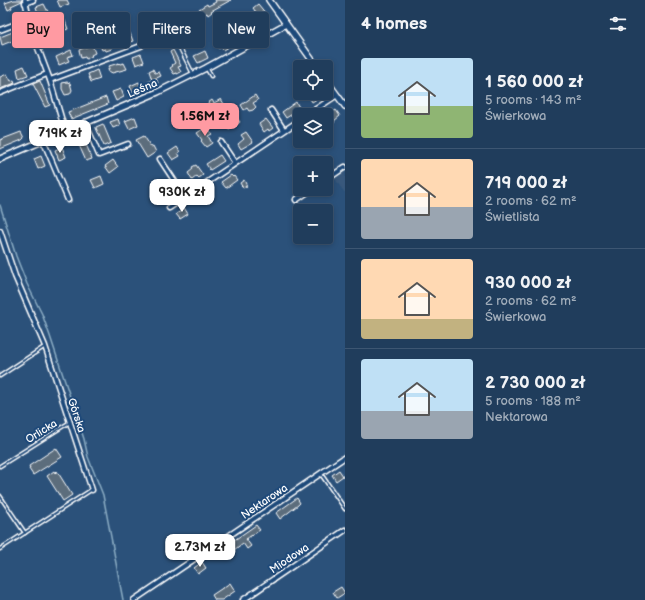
<!DOCTYPE html>
<meta charset="utf-8">
<style>
:root{--surface:#203d5c;--page:#284462;--text:#f1f3f6;--muted:#a2aebb;--line:#3d5672;--accent:#ff9aa2}
body{margin:0;font-family:"Balsamiq Sans",sans-serif;background:var(--page);color:var(--text);height:100vh;display:flex;flex-direction:column;font-size:15px;white-space:nowrap}
*{box-sizing:border-box;margin:0}
p{font-size:13px;color:var(--muted)}
.icon{flex:none;width:22px;height:22px;fill:none;stroke:currentColor;stroke-width:2;stroke-linecap:round;stroke-linejoin:round}
.map{position:relative;flex:1;overflow:hidden}
.sheet{display:flex;flex-direction:column;background:var(--surface);width:300px}
.sheet>*{flex:none}
.hud{position:absolute;left:12px;top:12px;width:273px;height:36px;display:flex;gap:8px}
.controls{position:absolute;left:293px;top:60px;display:grid;gap:8px}
.controls a{display:grid;place-items:center;width:40px;height:40px;border-radius:4px;background:var(--surface);box-shadow:0 2px 6px #0003,0 0 0 1px var(--line);font-size:20px}
.price{position:absolute;translate:-50% -34px;padding:0 9px;border-radius:8px;background:#fff;color:#222;font-size:13px;line-height:26px;filter:drop-shadow(0 1px 2px #0008)}
.price::after{content:'';position:absolute;left:50%;top:24px;width:12px;height:9px;margin-left:-6px;background:inherit;clip-path:polygon(0 0,100% 0,50% 100%)}
.price.active{background:var(--accent);color:#111}
ul{padding:0;list-style:none}
li{display:flex;align-items:center;gap:12px;height:100px;padding:0 16px}
li+li{border-top:1px solid var(--line)}
li span{display:grid;place-items:center;flex:none;width:112px;height:80px;border-radius:4px;color:#555}
li>.icon{margin-inline-start:auto}
span .icon{width:48px;height:48px;fill:#fffc;stroke-width:1}
li b{font-size:17px}
h2{display:flex;justify-content:space-between;align-items:center;height:48px;padding:0 16px;font-size:17px}
.pill{padding:0 14px;border-radius:4px;background:var(--surface);box-shadow:0 2px 6px #0003,0 0 0 1px var(--line);font-size:14px;line-height:36px}
.pill.active{background:var(--accent);color:#111}
main{display:flex;flex:1;min-height:0}
.map>svg:first-child{display:block}
.built{fill:#39597b}
.lines{fill:none;stroke-linecap:round;stroke-linejoin:round}
.stream{stroke:#8cadc4;stroke-width:1.5}
.building{fill:#5b6d7c;stroke:#fff}
.service-casing{stroke:#fff;stroke-width:5}
.minor-casing{stroke:#fff;stroke-width:7}
.tertiary-casing{stroke:#fff;stroke-width:8}
.service{stroke:#1f4a7a;stroke-width:2}
.minor{stroke:#1f4a7a;stroke-width:4}
.tertiary{stroke:#1f4a7a;stroke-width:5}
.labels{text-anchor:middle;stroke-width:4;stroke-linejoin:round;paint-order:stroke}
.street-label{font-size:11px;fill:#fff;stroke:#1f4a7a}
</style>
<main>
<div class="map">
<svg width="345" height="600" viewBox="0 0 345 600">
<rect width="100%" height="100%" fill="#2b517a"/>
<filter id="ink" filterUnits="userSpaceOnUse"><feTurbulence type="fractalNoise" baseFrequency=".025" numOctaves="2"/><feDisplacementMap in="SourceGraphic" scale="8" xChannelSelector="R" yChannelSelector="G"/><feConvolveMatrix kernelMatrix="1 2 1 2 8 2 1 2 1" color-interpolation-filters="sRGB"/></filter>
<g filter="url(#ink)">
<!-- built -->
<polygon class="built" points="345,172 345,193 335,179"/>
<g class="lines">
<!-- stream -->
<polyline class="stream" points="0,205 16,256 27,284 42,314 50,336 84,439 88,457 103,495 123,600"/>
</g>
<!-- building -->
<g class="building">
<polygon points="14,0 22,0 22,1 11,6 12,8 8,10 5,3"/>
<polygon points="57,0 67,0 69,4 60,7"/>
<polygon points="215,0 231,0 211,11 212,12 208,15 207,13 202,15 199,9 207,4 208,6 216,2"/>
<polygon points="44,4 48,12 39,16 36,7"/>
<polygon points="258,4 267,15 261,19 253,8"/>
<polygon points="185,12 189,20 180,24 177,17"/>
<polygon points="64,18 68,29 50,36 47,29 59,24 58,20"/>
<polygon points="23,28 27,35 2,45 0,37"/>
<polygon points="130,33 133,41 125,44 121,36"/>
<polygon points="190,33 195,43 187,47 182,38"/>
<polygon points="224,35 227,40 225,41 228,47 223,50 221,47 219,49 216,43 221,40 220,38"/>
<polygon points="112,38 115,46 111,47 112,49 106,51 105,49 102,50 99,43"/>
<polygon points="92,45 95,53 91,55 92,56 86,59 85,57 81,58 79,50"/>
<polygon points="71,50 73,55 67,57 69,61 59,65 56,57"/>
<polygon points="173,50 181,66 178,67 181,72 177,74 177,73 174,74 170,68 173,66 172,65 175,63 170,52"/>
<polygon points="205,51 208,58 198,63 194,56"/>
<polygon points="141,54 144,62 136,65 133,57"/>
<polygon points="119,63 120,64 124,63 127,69 112,73 111,72 109,72 108,68 110,68 109,66"/>
<polygon points="24,66 28,75 19,78 17,69"/>
<polygon points="153,69 155,73 159,72 161,76 152,80 149,71"/>
<polygon points="97,70 100,79 91,82 88,74"/>
<polygon points="7,74 11,81 14,80 15,83 0,89 0,77"/>
<polygon points="156,78 158,83 150,87 148,82"/>
<polygon points="40,81 50,105 45,107 33,84"/>
<polygon points="67,82 70,83 72,90 70,94 65,95 62,89 62,83"/>
<polygon points="139,82 142,90 133,94 130,86"/>
<polygon points="121,89 124,97 116,101 112,92"/>
<polygon points="311,93 327,93 312,102 308,95"/>
<polygon points="255,95 258,100 253,103 256,107 253,110 249,111 247,108 244,110 241,105"/>
<polygon points="106,97 108,104 71,119 68,112"/>
<polygon points="221,99 224,104 213,112 208,103 212,100 214,103"/>
<polygon points="296,102 300,109 286,118 282,112"/>
<polygon points="332,109 333,112 336,110 340,116 334,121 335,122 326,128 326,113"/>
<polygon points="135,117 138,125 129,129 125,121"/>
<polygon points="236,117 240,122 229,130 225,124"/>
<polygon points="118,119 120,125 113,128 110,122"/>
<polygon points="266,119 273,128 269,131 268,129 264,132 259,124"/>
<polygon points="103,124 111,143 104,146 96,128 96,127"/>
<polygon points="208,128 212,134 208,136 212,143 206,147 201,141 202,140 197,133 203,129 204,131"/>
<polygon points="21,132 24,138 22,140 0,149 0,140"/>
<polygon points="246,132 253,142 241,149 238,144 244,139 241,135"/>
<polygon points="81,133 91,156 92,159 86,161 75,136"/>
<polygon points="144,136 151,147 153,146 156,152 147,158 136,140"/>
<polygon points="62,147 66,157 59,160 55,150"/>
<polygon points="177,147 180,152 178,153 180,156 173,160 168,153"/>
<polygon points="220,155 224,161 210,170 206,164"/>
<polygon points="41,156 45,166 38,169 34,159"/>
<polygon points="113,160 118,167 110,173 105,166"/>
<polygon points="196,165 203,175 199,178 197,176 192,180 188,173 193,169 192,167"/>
<polygon points="231,175 233,177 234,176 237,180 226,188 221,182"/>
<polygon points="101,176 104,184 95,188 91,180"/>
<polygon points="244,180 247,186 243,188 240,183"/>
<polygon points="183,206 188,214 180,219 176,214 181,211 179,209"/>
<polygon points="56,448 62,457 33,475 29,469 30,468 29,466"/>
<polygon points="339,470 343,476 336,481 332,475"/>
<polygon points="54,471 55,473 57,471 72,495 63,501 47,476"/>
<polygon points="297,498 300,503 298,505 280,519 276,513"/>
<polygon points="256,525 260,530 246,539 251,546 247,549 243,543 234,550 235,552 226,557 220,550"/>
<polygon points="202,562 206,568 198,574 194,568"/>
<polygon points="230,583 235,591 222,600 215,600 212,595"/>
<polygon points="341,587 345,593 337,598 333,592"/>
</g>
<g class="lines">
<!-- service casing -->
<g class="service-casing">
<g id="service">
<polyline points="222,16 240,48"/>
<polyline points="174,36 193,74"/>
<polyline points="207,69 211,76"/>
<polyline points="0,376 44,347"/>
<polyline points="0,466 70,422"/>
<polyline points="321,474 345,509"/>
<polyline points="0,496 25,533"/>
<polyline points="0,549 91,490"/>
</g>
</g>
<!-- minor casing -->
<g class="minor-casing">
<g id="minor">
<polyline points="25,0 32,32 50,80 65,131"/>
<polyline points="25,3 33,0"/>
<polyline points="0,30 29,19"/>
<polyline points="50,80 141,46"/>
<polyline points="0,93 47,74"/>
<polyline points="271,110 284,130"/>
<polyline points="307,115 337,95"/>
<polyline points="85,122 99,155 128,144"/>
<polyline points="43,140 68,200"/>
<polyline points="221,142 235,163"/>
<polyline points="160,159 185,197"/>
<polyline points="326,180 345,167"/>
<polyline points="296,200 312,189"/>
<polyline points="169,208 300,120"/>
<polyline points="0,231 15,276 45,346 92,490"/>
<polyline points="134,600 345,457"/>
<polyline points="243,600 345,530"/>
</g>
</g>
<!-- tertiary casing -->
<g class="tertiary-casing">
<g id="tertiary">
<polyline points="269,0 317,67"/>
<polyline points="326,80 345,106"/>
<polyline points="0,159 158,92 206,68 286,24"/>
</g>
</g>
<!-- service -->
<use href="#service" class="service"/>
<!-- minor -->
<use href="#minor" class="minor"/>
<!-- tertiary -->
<use href="#tertiary" class="tertiary"/>
</g>
</g>
<g class="labels">
<!-- street labels -->
<g class="street-label">
<text transform="translate(142 88) rotate(-23)" y="4">Leśna</text>
<text transform="translate(77 415) rotate(72)" y="4">Górska</text>
<text transform="translate(41 431) rotate(-32)" y="4">Orlicka</text>
<text transform="translate(264 501) rotate(-34)" y="4">Nektarowa</text>
<text transform="translate(289 558) rotate(-34)" y="4">Miodowa</text>
</g>
</g>
</svg>
<div class="controls">
<a><svg class="icon" aria-label="locate" viewBox="0 0 24 24"><circle cx="12" cy="12" r="6"/><path d="M12 2v4M12 18v4M2 12h4M18 12h4"/></svg></a>
<a><svg class="icon" aria-label="layers" viewBox="0 0 24 24"><path d="M12 4l9 5-9 5-9-5zM3 14l9 5 9-5"/></svg></a>
<a>+</a>
<a>−</a>
</div>
<b class="price active" style="left:205px;top:137px">1.56M zł</b>
<b class="price" style="left:60px;top:154px">719K zł</b>
<b class="price" style="left:182px;top:213px">930K zł</b>
<b class="price" style="left:200px;top:568px">2.73M zł</b>
<div class="hud">
<a class="pill active">Buy</a>
<a class="pill">Rent</a>
<a class="pill">Filters</a>
<a class="pill">New</a>
</div>
</div>
<section class="sheet">
<h2>4 homes<svg class="icon" aria-label="filters" viewBox="0 0 24 24"><path d="M4 7h16M4 17h16"/><circle cx="9" cy="7" r="2"/><circle cx="15" cy="17" r="2"/></svg></h2>
<ul>
<li><span style="background:linear-gradient(#bfe0f5 60%,#8fb573 0)"><svg class="icon" aria-label="home" viewBox="0 0 24 24"><path d="M3 11l9-7 9 7M6 9v11h12V9"/></svg></span><div><b>1 560 000 zł</b><p>5 rooms · 143 m²</p><p>Świerkowa</p></div></li>
<li><span style="background:linear-gradient(#ffd9b3 60%,#9aa5b1 0)"><svg class="icon" aria-label="home" viewBox="0 0 24 24"><path d="M3 11l9-7 9 7M6 9v11h12V9"/></svg></span><div><b>719 000 zł</b><p>2 rooms · 62 m²</p><p>Świetlista</p></div></li>
<li><span style="background:linear-gradient(#ffd9b3 75%,#c2b280 0)"><svg class="icon" aria-label="home" viewBox="0 0 24 24"><path d="M3 11l9-7 9 7M6 9v11h12V9"/></svg></span><div><b>930 000 zł</b><p>2 rooms · 62 m²</p><p>Świerkowa</p></div></li>
<li><span style="background:linear-gradient(#bfe0f5 65%,#9aa5b1 0)"><svg class="icon" aria-label="home" viewBox="0 0 24 24"><path d="M3 11l9-7 9 7M6 9v11h12V9"/></svg></span><div><b>2 730 000 zł</b><p>5 rooms · 188 m²</p><p>Nektarowa</p></div></li>
</ul>
</section>
</main>
